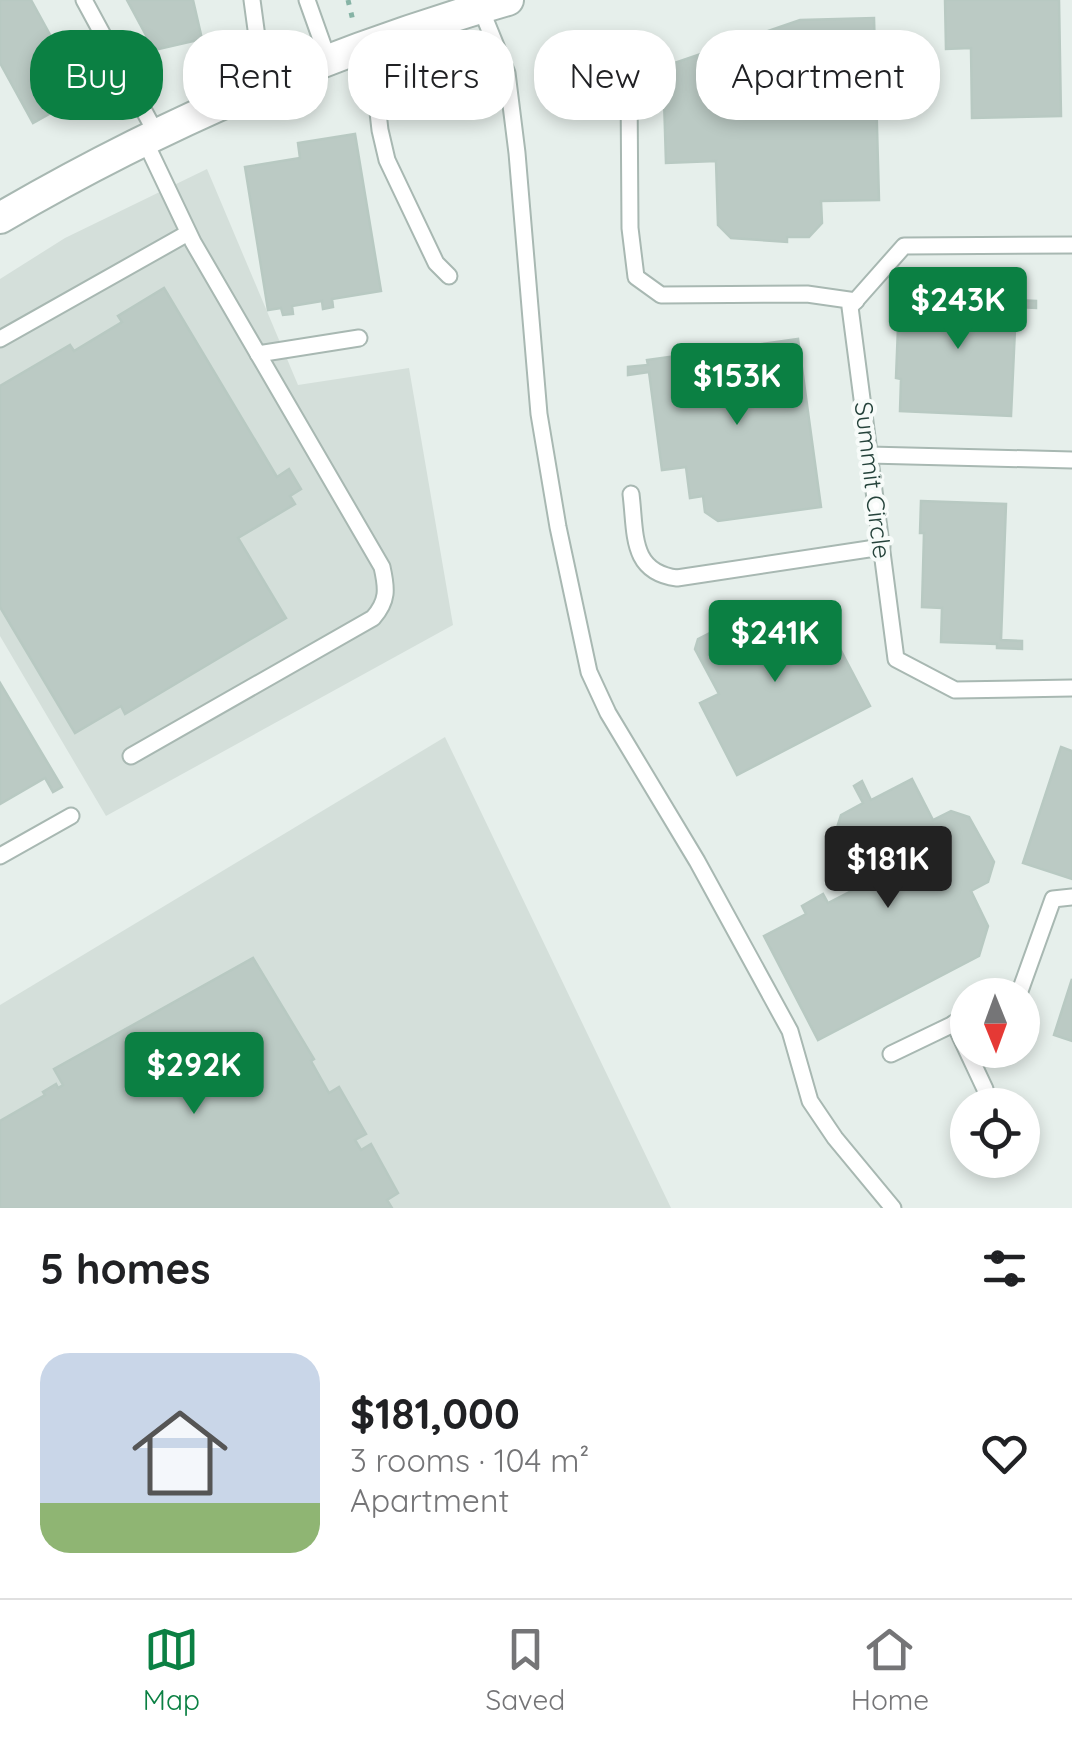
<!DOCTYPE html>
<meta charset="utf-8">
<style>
:root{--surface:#fff;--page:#f6f6f6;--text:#202124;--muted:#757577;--line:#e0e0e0;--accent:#0b8043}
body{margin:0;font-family:Quicksand,sans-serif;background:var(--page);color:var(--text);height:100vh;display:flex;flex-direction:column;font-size:38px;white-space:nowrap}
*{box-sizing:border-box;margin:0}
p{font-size:32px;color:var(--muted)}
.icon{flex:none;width:55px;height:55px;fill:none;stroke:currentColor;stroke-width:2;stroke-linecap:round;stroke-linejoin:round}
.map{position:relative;height:1208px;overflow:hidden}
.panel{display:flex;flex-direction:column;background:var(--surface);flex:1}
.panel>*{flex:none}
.top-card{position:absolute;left:30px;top:30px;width:1012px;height:90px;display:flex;gap:20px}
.needle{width:65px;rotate:179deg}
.tools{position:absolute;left:950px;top:978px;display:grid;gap:20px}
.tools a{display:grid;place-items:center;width:90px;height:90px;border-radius:50%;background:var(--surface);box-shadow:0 5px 15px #0003;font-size:50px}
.price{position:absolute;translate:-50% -85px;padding:0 22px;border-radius:10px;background:var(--accent);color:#fff;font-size:32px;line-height:65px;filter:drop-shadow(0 2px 5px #0008)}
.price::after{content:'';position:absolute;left:50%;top:60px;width:30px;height:22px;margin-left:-15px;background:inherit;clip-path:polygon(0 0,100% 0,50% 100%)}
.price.current{background:#222;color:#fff}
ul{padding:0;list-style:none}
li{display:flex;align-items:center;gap:30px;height:250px;padding:0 40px}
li+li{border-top:2px solid var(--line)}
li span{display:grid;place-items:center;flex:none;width:280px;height:200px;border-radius:30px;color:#555}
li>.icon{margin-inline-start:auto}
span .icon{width:120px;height:120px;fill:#fffc;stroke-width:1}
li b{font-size:42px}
h2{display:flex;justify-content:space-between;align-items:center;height:120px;padding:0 40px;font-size:42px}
.chip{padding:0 35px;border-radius:40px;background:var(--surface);box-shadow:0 5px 15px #0003;font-size:35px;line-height:90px}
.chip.current{background:var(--accent);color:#fff}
.dock{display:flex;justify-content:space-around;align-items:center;height:140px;border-top:2px solid var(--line);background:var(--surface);font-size:28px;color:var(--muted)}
.dock a{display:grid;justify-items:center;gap:5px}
.dock .current{color:var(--accent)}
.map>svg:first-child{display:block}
.built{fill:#d4dfda}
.building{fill:#bbcac4;stroke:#b8c9c2;stroke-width:2.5}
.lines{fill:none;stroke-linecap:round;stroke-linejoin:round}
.service-casing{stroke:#a8b8b2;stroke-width:19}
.tertiary-casing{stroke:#a8b8b2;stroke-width:34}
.path{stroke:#86b3a5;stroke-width:5;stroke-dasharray:5 8;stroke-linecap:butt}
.service{stroke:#fff;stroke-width:15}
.tertiary{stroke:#fff;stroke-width:30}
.labels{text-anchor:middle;stroke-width:8;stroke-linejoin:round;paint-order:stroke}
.street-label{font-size:25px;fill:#24423a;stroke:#f7fbf9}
</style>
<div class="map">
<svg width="1072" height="1208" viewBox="0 0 1072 1208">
<rect width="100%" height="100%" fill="#e6efeb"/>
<!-- built -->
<g class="built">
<polygon points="207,169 298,385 409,368 453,625 106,816 0,636 0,279 65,238"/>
<polygon points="445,737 671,1208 0,1208 0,1005"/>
</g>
<!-- building -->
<g class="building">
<polygon points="0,0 31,0 83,95 33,123 0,63"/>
<polygon points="127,0 193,0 202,39 154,50"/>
<polygon points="945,0 1059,0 1061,116 972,118 971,48 946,49"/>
<polygon points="874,18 879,200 821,201 822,223 809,237 787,237 787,242 731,238 718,225 716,161 666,163 663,67 800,20"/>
<polygon points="355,134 381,291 332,299 333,307 323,309 322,301 292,306 293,314 283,315 281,308 268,310 245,167 300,158 298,143"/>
<polygon points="164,288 277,477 289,469 301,489 290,496 295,504 238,538 286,618 125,714 121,706 75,733 0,607 0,386 70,345 74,351 122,322 118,316"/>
<polygon points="920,290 1015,294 1015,300 1036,301 1036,308 1016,307 1011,416 900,411 901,379 896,378 899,302 919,302"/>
<polygon points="798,339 821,507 718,521 705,512 703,496 690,498 686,467 662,470 649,372 628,375 628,367 648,365 647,360"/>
<polygon points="921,501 1006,504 1001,640 1022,641 1022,649 997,648 997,644 941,642 942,608 922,607 924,533 920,533"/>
<polygon points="818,607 870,706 737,775 700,703 719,694 695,649 698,639 759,608 771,631"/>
<polygon points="0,683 62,787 53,792 45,778 0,804"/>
<polygon points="1061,747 1072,751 1072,879 1023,863"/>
<polygon points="912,779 933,820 951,811 969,817 994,862 988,882 971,891 988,926 979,956 818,1040 764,936 806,914 802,906 823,894 828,903 861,886 835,834 841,815 863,803 854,786 862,781 871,800"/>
<polygon points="253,958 314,1059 311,1061 329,1093 339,1087 366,1134 355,1140 361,1150 371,1144 398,1193 387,1200 392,1208 0,1208 0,1121 45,1095 43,1092 56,1084 58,1088 63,1085 54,1069"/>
<polygon points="1072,979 1072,1041 1054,1035"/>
</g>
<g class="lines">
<!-- service casing -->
<g class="service-casing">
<g id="service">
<polyline points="84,0 156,133"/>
<polyline points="252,0 257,37 274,80"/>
<polyline points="307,0 328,59"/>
<polyline points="479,4 507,73 517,153 539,414 558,527 589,672 608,713 697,861 790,1031 810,1101 835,1138 893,1208"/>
<polyline points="359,47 375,86 380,130 387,160 436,263 449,276"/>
<polyline points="629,85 630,228 636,277 661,295 807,294 856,301"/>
<polyline points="1072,245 904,246 850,307 896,659 955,690 1072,688"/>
<polyline points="0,339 188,233"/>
<polyline points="258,354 359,338"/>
<polyline points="869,455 1072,460"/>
<path d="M631 494C636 534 630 572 677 578L882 547"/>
<path d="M131 756 373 618C388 601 387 589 382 567L193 242 144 139"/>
<polyline points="0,856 71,816"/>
<polyline points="1012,995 1020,991 1053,899 1072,897"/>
<polyline points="954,1023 985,1089"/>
<polyline points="891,1054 968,1017"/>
</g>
</g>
<!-- tertiary casing -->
<g class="tertiary-casing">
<path id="tertiary" d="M0 218C161 124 329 51 508 0"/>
</g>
<!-- path -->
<polyline class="path" points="348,0 354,25"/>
<!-- service -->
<use href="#service" class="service"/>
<!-- tertiary -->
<use href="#tertiary" class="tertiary"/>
</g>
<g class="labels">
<!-- street labels -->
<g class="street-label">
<text transform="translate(873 480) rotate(83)" y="9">Summit Circle</text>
</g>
</g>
</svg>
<div class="tools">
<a><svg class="needle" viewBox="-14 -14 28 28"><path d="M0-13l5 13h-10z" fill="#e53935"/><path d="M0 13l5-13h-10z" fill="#757577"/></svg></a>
<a><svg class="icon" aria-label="locate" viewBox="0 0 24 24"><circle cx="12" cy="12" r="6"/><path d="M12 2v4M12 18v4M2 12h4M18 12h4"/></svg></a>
</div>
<b class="price" style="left:958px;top:352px">$243K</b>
<b class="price" style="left:737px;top:428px">$153K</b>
<b class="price" style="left:775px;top:685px">$241K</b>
<b class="price current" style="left:888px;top:911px">$181K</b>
<b class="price" style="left:194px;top:1117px">$292K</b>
<div class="top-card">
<a class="chip current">Buy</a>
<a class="chip">Rent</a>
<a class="chip">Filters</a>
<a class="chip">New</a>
<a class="chip">Apartment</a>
</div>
</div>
<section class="panel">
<h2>5 homes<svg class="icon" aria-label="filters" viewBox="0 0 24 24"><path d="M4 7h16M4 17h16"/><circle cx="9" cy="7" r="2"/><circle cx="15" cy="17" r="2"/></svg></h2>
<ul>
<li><span style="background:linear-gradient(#c9d6e8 75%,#8fb573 0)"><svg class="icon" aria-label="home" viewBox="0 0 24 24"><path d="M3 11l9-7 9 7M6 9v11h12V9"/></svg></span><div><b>$181,000</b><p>3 rooms · 104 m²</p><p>Apartment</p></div><svg class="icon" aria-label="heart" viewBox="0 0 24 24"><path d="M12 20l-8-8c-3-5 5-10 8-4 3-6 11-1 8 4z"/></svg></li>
</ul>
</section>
<nav class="dock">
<a class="current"><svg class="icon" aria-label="map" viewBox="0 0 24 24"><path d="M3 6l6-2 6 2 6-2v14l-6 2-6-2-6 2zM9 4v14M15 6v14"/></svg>Map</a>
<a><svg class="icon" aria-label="saved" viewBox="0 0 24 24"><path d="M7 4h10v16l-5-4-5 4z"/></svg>Saved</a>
<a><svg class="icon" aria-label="home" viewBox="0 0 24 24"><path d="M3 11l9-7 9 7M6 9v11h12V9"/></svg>Home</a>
</nav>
